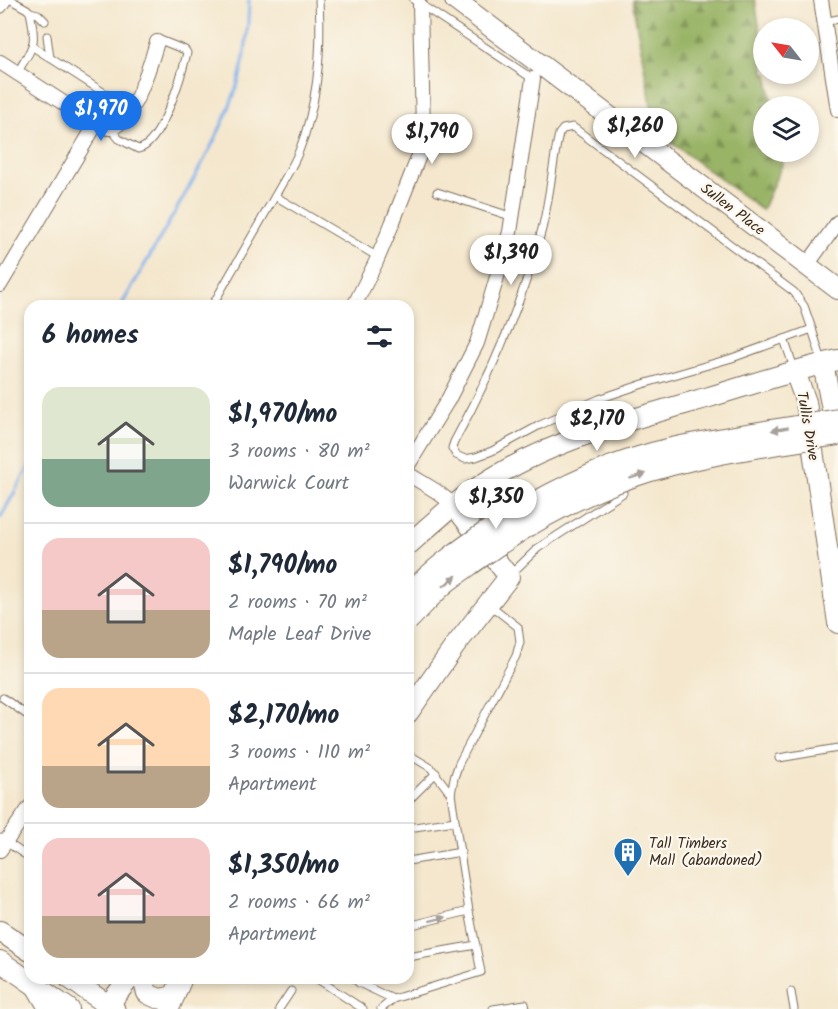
<!DOCTYPE html>
<meta charset="utf-8">
<style>
:root{--surface:#fff;--page:#f2f2f3;--text:#1f2937;--muted:#747a83;--line:#e0e1e3;--accent:#1a73e8}
body{margin:0;font-family:Kalam,sans-serif;background:var(--page);color:var(--text);height:100vh;display:flex;flex-direction:column;font-size:22px;white-space:nowrap}
*{box-sizing:border-box;margin:0}
p{font-size:20px;color:var(--muted)}
.icon{flex:none;width:33px;height:33px;fill:none;stroke:currentColor;stroke-width:2;stroke-linecap:round;stroke-linejoin:round}
.map{position:relative;flex:1;overflow:hidden}
.drawer{position:absolute;left:24px;top:300px;width:390px;height:684px;display:flex;flex-direction:column;background:var(--surface);border-radius:18px;box-shadow:0 3px 9px #0003}
.drawer>*{flex:none}
.needle{width:39px;rotate:301deg}
.fabs{position:absolute;left:753px;top:18px;display:grid;gap:12px}
.fabs a{display:grid;place-items:center;width:66px;height:66px;border-radius:50%;background:var(--surface);box-shadow:0 3px 9px #0003;font-size:30px}
.price{position:absolute;translate:-50% -51px;padding:0 14px;border-radius:21px;background:#fff;color:#222;font-size:20px;line-height:39px;filter:drop-shadow(0 2px 3px #0008)}
.price::after{content:'';position:absolute;left:50%;top:36px;width:18px;height:14px;margin-left:-9px;background:inherit;clip-path:polygon(0 0,100% 0,50% 100%)}
.price.selected{background:var(--accent);color:#fff}
ul{padding:0;list-style:none}
li{display:flex;align-items:center;gap:18px;height:150px;padding:0 18px}
li+li{border-top:2px solid var(--line)}
li span{display:grid;place-items:center;flex:none;width:168px;height:120px;border-radius:18px;color:#555}
li>.icon{margin-inline-start:auto}
span .icon{width:72px;height:72px;fill:#fffc;stroke-width:1}
li b{font-size:26px}
h2{display:flex;justify-content:space-between;align-items:center;height:72px;padding:0 18px;font-size:26px}
.map>svg:first-child{display:block}
.forest{fill:url(#forest-firs);stroke:#6a6f42;stroke-width:1.5}
.lines{fill:none;stroke-linecap:round;stroke-linejoin:round}
.stream{stroke:#80b1ec;stroke-width:3}
.lane-casing{stroke:#7c6c5b;stroke-width:9}
.street-casing{stroke:#7c6c5b;stroke-width:16}
.secondary-casing{stroke:#7c6c5b;stroke-width:22}
.primary-casing{stroke:#7c6c5b;stroke-width:23}
.lane{stroke:#fff;stroke-width:7}
.street{stroke:#fff;stroke-width:14}
.secondary{stroke:#fff;stroke-width:20}
.primary{stroke:#fff;stroke-width:21}
.secondary-bridge-casing{stroke:#7c6c5b;stroke-width:22;stroke-linecap:butt}
.secondary-bridge{stroke:#fff;stroke-width:20}
.oneway{fill:#a79f9a}
.labels{text-anchor:middle;stroke-width:4.5;stroke-linejoin:round;paint-order:stroke}
.street-label{font-size:15px;fill:#3b2a1e;stroke:#fbf7ec}
.poi-label{font-size:15px;fill:#3b2a1e;stroke:#fbf7ec;text-anchor:start}
</style>
<div class="map">
<svg width="838" height="1009" viewBox="0 0 838 1009">
<defs>
<pattern id="forest-firs" width="22" height="20" patternUnits="userSpaceOnUse" patternTransform="scale(1.5)"><rect width="22" height="20" fill="#99b466"/><path d="M5 1l3.5 6h-7zM16 11l3.5 6h-7z" fill="#7e9353"/></pattern>
</defs>
<rect width="100%" height="100%" fill="#fbf7ec"/>
<filter id="ink" filterUnits="userSpaceOnUse"><feTurbulence type="fractalNoise" baseFrequency=".0167" numOctaves="2"/><feDisplacementMap in="SourceGraphic" scale="12" xChannelSelector="R" yChannelSelector="G"/><feConvolveMatrix kernelMatrix="1 2 1 2 8 2 1 2 1" color-interpolation-filters="sRGB"/></filter>
<filter id="wash" filterUnits="userSpaceOnUse"><feTurbulence type="fractalNoise" baseFrequency=".008" numOctaves="4" result="noise"/><feDisplacementMap in="SourceGraphic" scale="24" xChannelSelector="R" yChannelSelector="G"/><feGaussianBlur stdDeviation="1.35" result="paint"/><feColorMatrix in="noise" values="0 0 0 0 0 0 0 0 0 0 0 0 0 0 0 0 0 1.4 0 .05"/><feComposite in="paint" operator="in"/></filter>
<g filter="url(#wash)">
<rect width="100%" height="100%" fill="#f4e7cd"/>
<!-- forest -->
<polygon class="forest" points="632,0 755,0 763,51 764,74 767,74 773,106 764,106 764,152 780,152 782,165 762,210 656,131"/>
<g class="lines">
<!-- stream -->
<g class="stream">
<path d="M121 306C142 270 162 234 183 198 203 162 224 126 237 86 246 59 248 29 249 0"/>
<polyline points="0,518 30,465"/>
</g>
</g>
</g>
<g filter="url(#ink)">
<g class="lines">
<!-- lane casing -->
<g class="lane-casing">
<g id="lane">
<path d="M11 0 27 9 30 12C37 45 34 45 17 73"/>
<polyline points="414,0 533,79"/>
<polyline points="30,12 38,14 45,21"/>
<polyline points="824,22 838,19"/>
<polyline points="47,36 50,58"/>
<polyline points="33,47 131,110"/>
<path d="M573 127 794 292 804 306 812 329 732 358 643 384 599 399 540 425 492 451 476 457 465 459 456 455 452 448 454 442C491 375 522 303 542 229 549 201 552 171 557 143L559 134 563 129Z"/>
<path d="M110 128 119 139 138 149C161 146 182 74 187 53L185 50 160 40 157 42"/>
<polyline points="437,192 513,217"/>
<path d="M275 196C283 181 293 167 299 151 318 103 322 50 319 0"/>
<polyline points="212,306 275,196 378,257"/>
<polyline points="812,329 822,361"/>
<polyline points="784,339 795,371"/>
<polyline points="509,576 538,548 623,493"/>
<polyline points="3,698 30,717"/>
<polyline points="779,758 838,748"/>
<polyline points="451,794 454,778 459,763 516,656 520,642 518,627 490,605"/>
<polyline points="408,801 436,773"/>
<polyline points="408,828 455,821"/>
<polyline points="0,838 30,858"/>
<polyline points="408,861 461,852"/>
<polyline points="408,926 469,911"/>
<polyline points="408,957 476,945"/>
<polyline points="316,978 363,1009"/>
<polyline points="354,978 359,983 393,999"/>
<polyline points="791,992 794,1009"/>
<polyline points="279,1009 291,991"/>
<polyline points="381,1009 393,999 481,972 469,911 451,794 431,768 408,754"/>
<polyline points="493,1009 525,1004 526,1009"/>
</g>
</g>
<!-- street casing -->
<g class="street-casing">
<g id="street">
<polyline points="821,0 838,110"/>
<polyline points="0,6 4,0"/>
<path d="M0 62 96 124C100 125 106 128 110 128 133 125 151 62 157 42"/>
<polyline points="807,265 838,222"/>
<polyline points="0,285 96,124"/>
<polyline points="354,306 376,262 392,224 420,153 423,129 420,5"/>
<polyline points="408,465 448,400 477,343 492,294 510,232 533,79"/>
<polyline points="408,474 436,491 454,505"/>
<polyline points="0,850 30,807"/>
</g>
</g>
<!-- secondary casing -->
<g class="secondary-casing">
<g id="secondary">
<polyline points="455,0 838,289"/>
<polyline points="823,364 837,434"/>
<polyline points="795,372 806,402 838,623"/>
<path d="M408 545C435 521 462 496 494 477 557 439 635 418 706 398 750 385 794 370 838 360"/>
<polyline points="408,713 455,646 509,577 454,505"/>
<polyline points="0,931 30,951"/>
<polyline points="0,961 69,1009"/>
<polyline points="69,978 108,1005 130,978"/>
<path d="M147 978 144 983 147 993C159 1000 161 1000 175 995"/>
<polyline points="170,1006 182,978"/>
</g>
</g>
<!-- primary casing -->
<g class="primary-casing">
<g id="primary">
<polyline points="36,985 50,1009"/>
<polyline points="105,1009 108,1005 114,1009"/>
</g>
</g>
<!-- lane -->
<use href="#lane" class="lane"/>
<!-- street -->
<use href="#street" class="street"/>
<!-- secondary -->
<use href="#secondary" class="secondary"/>
<!-- primary -->
<use href="#primary" class="primary"/>
<!-- secondary-bridge casing -->
<g class="secondary-bridge-casing">
<g id="secondary-bridge">
<path d="M408 595C433 568 463 547 493 527 548 492 608 462 672 448 726 436 783 429 838 419"/>
<path d="M408 621C421 608 433 594 447 582 457 574 469 566 480 558 528 524 577 496 632 477 698 454 770 446 838 435"/>
</g>
</g>
<!-- secondary-bridge -->
<use href="#secondary-bridge" class="secondary-bridge"/>
</g>
<!-- one-way arrows -->
<defs><path id="oneway-solid" d="M-6-.8H1V-3.2L6.5 0L1 3.2V.8H-6Z" transform="scale(1.5)"/></defs>
<g class="oneway">
<use href="#oneway-solid" transform="translate(780 429) rotate(170)"/>
<use href="#oneway-solid" transform="translate(638 476) rotate(-17)"/>
<use href="#oneway-solid" transform="translate(450 581) rotate(-39)"/>
<use href="#oneway-solid" transform="translate(438 919) rotate(-14)"/>
</g>
</g>
<!-- icons -->
<defs>
<g id="building-pin" transform="scale(1.5)"><path d="M0 17L-7.5 6A9.5 9.5 0 1 1 7.5 6Z" fill="#1f6fb2" stroke="#fbf7ec"/><path d="M-4-6H4V6H1V3H-1V6H-4ZM-2.5-4.3h1.7v1.8h-1.7ZM.8-4.3h1.7v1.8H.8ZM-2.5-1h1.7V.8h-1.7ZM.8-1h1.7V.8H.8Z" fill="#fff"/></g>
</defs>
<g fill-rule="evenodd">
<use href="#building-pin" x="628" y="852"/>
</g>
<g class="labels">
<!-- street labels -->
<g class="street-label">
<text transform="translate(733 209) rotate(37)" y="5">Sullen Place</text>
<text transform="translate(808 426) rotate(80)" y="5">Tullis Drive</text>
</g>
<!-- poi labels -->
<g class="poi-label">
<text x="649" y="848">Tall Timbers<tspan x="649" dy="17">Mall (abandoned)</tspan></text>
</g>
</g>
</svg>
<div class="fabs">
<a><svg class="needle" viewBox="-14 -14 28 28"><path d="M0-13l5 13h-10z" fill="#e53935"/><path d="M0 13l5-13h-10z" fill="#747a83"/></svg></a>
<a><svg class="icon" aria-label="layers" viewBox="0 0 24 24"><path d="M12 4l9 5-9 5-9-5zM3 14l9 5 9-5"/></svg></a>
</div>
<b class="price selected" style="left:101px;top:142px">$1,970</b>
<b class="price" style="left:635px;top:159px">$1,260</b>
<b class="price" style="left:432px;top:165px">$1,790</b>
<b class="price" style="left:511px;top:286px">$1,390</b>
<b class="price" style="left:597px;top:452px">$2,170</b>
<b class="price" style="left:496px;top:530px">$1,350</b>
<section class="drawer">
<h2>6 homes<svg class="icon" aria-label="filters" viewBox="0 0 24 24"><path d="M4 7h16M4 17h16"/><circle cx="9" cy="7" r="2"/><circle cx="15" cy="17" r="2"/></svg></h2>
<ul>
<li><span style="background:linear-gradient(#dfe7d0 60%,#7fa58c 0)"><svg class="icon" aria-label="home" viewBox="0 0 24 24"><path d="M3 11l9-7 9 7M6 9v11h12V9"/></svg></span><div><b>$1,970/mo</b><p>3 rooms · 80 m²</p><p>Warwick Court</p></div></li>
<li><span style="background:linear-gradient(#f6c9c9 60%,#b9a48a 0)"><svg class="icon" aria-label="home" viewBox="0 0 24 24"><path d="M3 11l9-7 9 7M6 9v11h12V9"/></svg></span><div><b>$1,790/mo</b><p>2 rooms · 70 m²</p><p>Maple Leaf Drive</p></div></li>
<li><span style="background:linear-gradient(#ffd9b3 65%,#b9a48a 0)"><svg class="icon" aria-label="home" viewBox="0 0 24 24"><path d="M3 11l9-7 9 7M6 9v11h12V9"/></svg></span><div><b>$2,170/mo</b><p>3 rooms · 110 m²</p><p>Apartment</p></div></li>
<li><span style="background:linear-gradient(#f6c9c9 65%,#b9a48a 0)"><svg class="icon" aria-label="home" viewBox="0 0 24 24"><path d="M3 11l9-7 9 7M6 9v11h12V9"/></svg></span><div><b>$1,350/mo</b><p>2 rooms · 66 m²</p><p>Apartment</p></div></li>
</ul>
</section>
</div>
